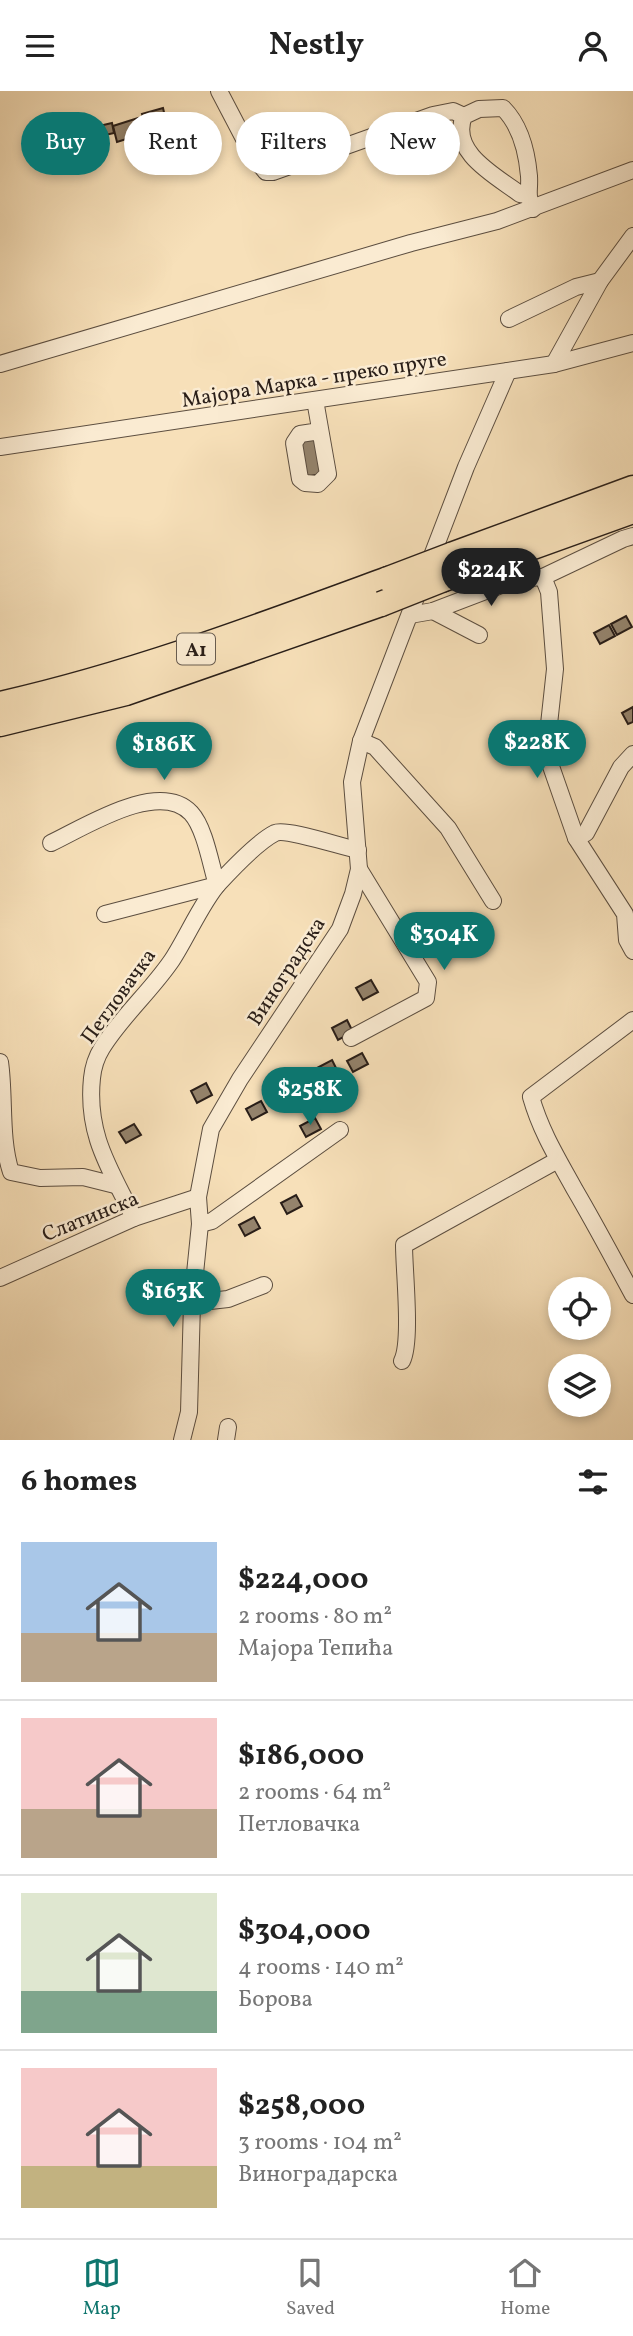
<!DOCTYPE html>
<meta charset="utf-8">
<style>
:root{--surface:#fff;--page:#f6f6f6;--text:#222;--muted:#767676;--line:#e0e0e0;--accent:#0f766e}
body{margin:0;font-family:Vollkorn,serif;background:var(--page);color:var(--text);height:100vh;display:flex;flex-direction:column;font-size:26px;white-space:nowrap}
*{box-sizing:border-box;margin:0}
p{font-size:23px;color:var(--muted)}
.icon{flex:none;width:38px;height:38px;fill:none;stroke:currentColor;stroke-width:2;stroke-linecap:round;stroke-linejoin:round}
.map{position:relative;height:1349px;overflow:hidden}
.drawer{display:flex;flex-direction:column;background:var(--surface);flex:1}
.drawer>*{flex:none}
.guide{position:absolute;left:21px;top:21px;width:592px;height:63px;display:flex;gap:14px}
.controls{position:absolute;left:548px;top:1186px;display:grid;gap:14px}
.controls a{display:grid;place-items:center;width:63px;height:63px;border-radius:50%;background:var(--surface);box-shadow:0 4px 10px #0003;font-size:35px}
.price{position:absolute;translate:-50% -60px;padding:0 16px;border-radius:24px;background:var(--accent);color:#fff;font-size:23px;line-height:46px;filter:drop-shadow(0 2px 4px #0008)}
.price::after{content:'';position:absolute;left:50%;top:42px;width:21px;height:16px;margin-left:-10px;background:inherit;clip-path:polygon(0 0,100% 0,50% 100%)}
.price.current{background:#222;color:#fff}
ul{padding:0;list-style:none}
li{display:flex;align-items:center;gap:21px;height:175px;padding:0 21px}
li+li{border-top:2px solid var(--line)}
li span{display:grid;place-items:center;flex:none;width:196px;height:140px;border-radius:0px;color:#555}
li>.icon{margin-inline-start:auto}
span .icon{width:84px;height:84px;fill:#fffc;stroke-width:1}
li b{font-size:30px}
h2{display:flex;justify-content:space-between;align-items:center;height:84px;padding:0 21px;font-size:30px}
.chip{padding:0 24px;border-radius:32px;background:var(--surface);box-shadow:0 4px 10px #0003;font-size:24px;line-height:63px}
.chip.current{background:var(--accent);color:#fff}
header{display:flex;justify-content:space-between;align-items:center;height:91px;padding:0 21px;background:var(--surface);font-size:32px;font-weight:700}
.menu{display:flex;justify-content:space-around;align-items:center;height:98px;border-top:2px solid var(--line);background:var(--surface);font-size:19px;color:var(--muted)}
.menu a{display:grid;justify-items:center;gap:4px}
.menu .current{color:var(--accent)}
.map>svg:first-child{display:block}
.building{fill:#94836c;stroke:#291e18;stroke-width:2}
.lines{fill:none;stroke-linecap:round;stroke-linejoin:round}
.minor-casing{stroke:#5c4e40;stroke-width:18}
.highway-casing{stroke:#291e18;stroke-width:27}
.minor{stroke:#faebd2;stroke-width:16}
.highway{stroke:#f7e0b9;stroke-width:24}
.highway-bridge-casing{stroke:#291e18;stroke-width:27;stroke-linecap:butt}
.highway-bridge{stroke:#f7e0b9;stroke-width:24}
.labels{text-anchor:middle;stroke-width:5;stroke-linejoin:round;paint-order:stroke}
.shield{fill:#faebd2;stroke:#685c50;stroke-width:2}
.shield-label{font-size:19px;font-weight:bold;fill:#291e18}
.street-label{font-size:21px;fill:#291e18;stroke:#faebd2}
</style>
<header><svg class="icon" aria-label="menu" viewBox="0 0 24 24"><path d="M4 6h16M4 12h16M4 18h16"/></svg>Nestly<svg class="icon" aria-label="person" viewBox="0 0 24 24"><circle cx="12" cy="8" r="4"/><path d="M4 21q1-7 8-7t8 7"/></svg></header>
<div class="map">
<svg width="633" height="1349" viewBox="0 0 633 1349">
<rect width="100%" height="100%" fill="#f7e0b9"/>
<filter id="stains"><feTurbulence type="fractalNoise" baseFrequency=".00286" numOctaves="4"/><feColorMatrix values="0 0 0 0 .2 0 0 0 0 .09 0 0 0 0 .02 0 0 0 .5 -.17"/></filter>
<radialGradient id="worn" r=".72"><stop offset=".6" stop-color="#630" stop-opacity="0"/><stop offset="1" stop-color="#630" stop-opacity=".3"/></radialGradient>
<!-- building -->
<g class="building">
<polygon points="163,17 166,30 146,37 142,23"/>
<polygon points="138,27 142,43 117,51 113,35"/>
<polygon points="112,32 114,42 101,45 99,35"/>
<polygon points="315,344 321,383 306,386 300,347"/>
<polygon points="626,525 632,536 617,544 611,533"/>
<polygon points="609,534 615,545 600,553 594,542"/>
<polygon points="633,616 633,631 628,633 622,622"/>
<polygon points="371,889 378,901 363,909 356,897"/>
<polygon points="347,929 353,941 338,949 332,937"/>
<polygon points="362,962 368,973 353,981 347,970"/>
<polygon points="332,969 338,981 323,989 317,977"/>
<polygon points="206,992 212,1004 197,1012 191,1000"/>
<polygon points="261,1010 267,1021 252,1029 246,1018"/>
<polygon points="315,1027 321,1038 306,1046 300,1035"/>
<polygon points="134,1033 141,1044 126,1052 119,1041"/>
<polygon points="296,1104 302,1115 287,1123 281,1112"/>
<polygon points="254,1126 260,1137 245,1145 239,1134"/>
</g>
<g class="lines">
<!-- minor casing -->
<g class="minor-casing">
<g id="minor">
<polyline points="219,0 253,65 266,81 273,81 433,24 453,20 464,25"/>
<path d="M527 104 520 103C496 85 449 61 464 25L479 18 503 17C520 34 527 62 529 85 530 100 526 103 533 118"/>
<polyline points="509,228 576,196 600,190"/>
<polyline points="0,273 411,152 497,130 633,79"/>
<polyline points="554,273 600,190 633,145"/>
<polyline points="315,309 328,383 318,393 305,392 300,388 294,352 300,343 320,340"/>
<polyline points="0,356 554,273 633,252"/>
<polyline points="543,486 549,501 555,578 546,661 576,747 625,823 627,849 633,860"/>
<polyline points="433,520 479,544"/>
<polyline points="410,524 433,520 517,488 543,486 623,448 633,445"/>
<polyline points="361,650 375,656 448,737 493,810"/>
<polyline points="576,747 586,742 621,676 633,663"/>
<path d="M51 752C85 736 159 688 191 722 205 737 211 775 217 794"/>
<polyline points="105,823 217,794"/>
<path d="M633 929 531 1006C541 1041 558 1068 575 1099 595 1133 614 1169 633 1204"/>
<polyline points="351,947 426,907 428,891 359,778"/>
<path d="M0 971C5 1006 0 1048 11 1081L40 1087 83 1086 115 1094"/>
<path d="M134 1127C111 1079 86 1045 92 987 93 977 97 965 102 957 121 926 151 900 172 869 186 848 203 809 219 792 232 778 259 750 275 742 286 737 342 756 358 759"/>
<polyline points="200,1133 212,1130 340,1039"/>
<polyline points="0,1187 134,1127 198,1106"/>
<polyline points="192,1212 228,1208 264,1194"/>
<path d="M402 1270C412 1250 404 1180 404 1154L556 1070"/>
<polyline points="182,1349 189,1321 192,1212 200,1133 198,1106 211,1038 240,988 340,838 353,803 359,778 352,691 361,650 466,376 508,280"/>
<polyline points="226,1349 228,1336"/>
</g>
</g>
<!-- highway casing -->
<g class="highway-casing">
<g id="highway">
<polyline points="451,464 633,397"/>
<polyline points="444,488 633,420"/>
<path d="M0 613C133 583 260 535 388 488"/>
<polyline points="0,633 126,602 381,513"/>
</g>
</g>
<!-- minor -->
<use href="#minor" class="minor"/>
<!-- highway -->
<use href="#highway" class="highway"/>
<!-- highway-bridge casing -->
<g class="highway-bridge-casing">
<g id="highway-bridge">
<polyline points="388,488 451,464"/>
<polyline points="381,513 444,488"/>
</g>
</g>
<!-- highway-bridge -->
<use href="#highway-bridge" class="highway-bridge"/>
</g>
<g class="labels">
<!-- shield labels -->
<rect class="shield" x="177" y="542.5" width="38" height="31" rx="5"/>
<g class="shield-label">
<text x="196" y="565">A1</text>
</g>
<!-- street labels -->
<g class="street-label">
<text transform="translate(314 288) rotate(-9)" y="7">Мајора Марка - преко пруге</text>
<text transform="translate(286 880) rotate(-57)" y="7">Виноградска</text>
<text transform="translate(118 905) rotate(-54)" y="7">Петловачка</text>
<text transform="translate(90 1125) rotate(-22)" y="7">Слатинска</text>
</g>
</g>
<rect width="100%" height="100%" filter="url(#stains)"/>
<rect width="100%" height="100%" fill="url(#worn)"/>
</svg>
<div class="controls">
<a><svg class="icon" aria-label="locate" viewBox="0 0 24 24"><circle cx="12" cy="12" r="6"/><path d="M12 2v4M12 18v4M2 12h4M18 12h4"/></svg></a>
<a><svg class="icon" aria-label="layers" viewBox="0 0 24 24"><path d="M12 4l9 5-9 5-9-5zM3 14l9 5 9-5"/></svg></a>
</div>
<b class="price current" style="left:491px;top:517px">$224K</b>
<b class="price" style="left:537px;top:689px">$228K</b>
<b class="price" style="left:164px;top:691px">$186K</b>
<b class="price" style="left:444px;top:881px">$304K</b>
<b class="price" style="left:310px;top:1036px">$258K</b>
<b class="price" style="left:173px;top:1238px">$163K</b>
<div class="guide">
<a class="chip current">Buy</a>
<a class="chip">Rent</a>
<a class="chip">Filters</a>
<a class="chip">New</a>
</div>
</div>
<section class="drawer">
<h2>6 homes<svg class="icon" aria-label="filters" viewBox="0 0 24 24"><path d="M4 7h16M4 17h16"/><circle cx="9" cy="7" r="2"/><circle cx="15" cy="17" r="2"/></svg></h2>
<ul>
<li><span style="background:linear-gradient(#a9c7e8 65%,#b9a48a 0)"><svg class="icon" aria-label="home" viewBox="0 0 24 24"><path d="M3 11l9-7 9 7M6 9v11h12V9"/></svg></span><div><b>$224,000</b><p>2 rooms · 80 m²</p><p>Мајора Тепића</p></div></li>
<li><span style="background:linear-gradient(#f6c9c9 65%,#b9a48a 0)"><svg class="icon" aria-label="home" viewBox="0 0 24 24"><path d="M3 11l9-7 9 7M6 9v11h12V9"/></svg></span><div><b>$186,000</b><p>2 rooms · 64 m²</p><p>Петловачка</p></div></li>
<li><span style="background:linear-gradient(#dfe7d0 70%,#7fa58c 0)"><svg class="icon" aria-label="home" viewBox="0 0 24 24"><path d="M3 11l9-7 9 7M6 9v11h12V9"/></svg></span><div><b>$304,000</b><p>4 rooms · 140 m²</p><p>Борова</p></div></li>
<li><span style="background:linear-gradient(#f6c9c9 70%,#c2b280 0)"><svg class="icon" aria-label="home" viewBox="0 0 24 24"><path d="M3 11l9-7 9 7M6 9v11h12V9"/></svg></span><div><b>$258,000</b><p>3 rooms · 104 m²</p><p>Виноградарска</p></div></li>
</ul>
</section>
<nav class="menu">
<a class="current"><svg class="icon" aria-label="map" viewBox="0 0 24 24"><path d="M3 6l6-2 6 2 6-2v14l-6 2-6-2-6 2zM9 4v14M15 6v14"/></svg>Map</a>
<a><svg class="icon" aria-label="saved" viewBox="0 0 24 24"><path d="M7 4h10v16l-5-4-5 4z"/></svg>Saved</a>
<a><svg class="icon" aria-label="home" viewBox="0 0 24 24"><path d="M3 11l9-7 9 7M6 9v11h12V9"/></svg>Home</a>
</nav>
